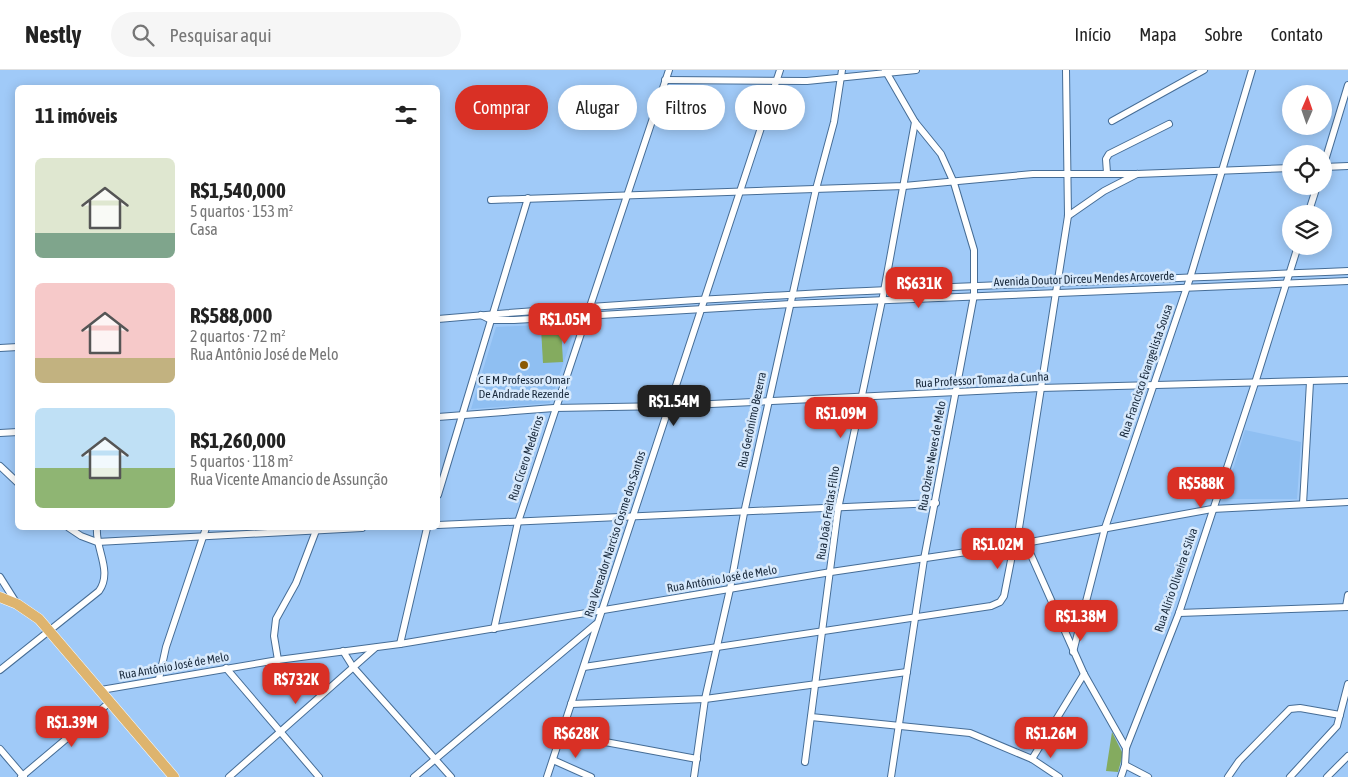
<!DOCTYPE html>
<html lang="pt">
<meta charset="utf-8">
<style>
:root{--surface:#fff;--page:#f6f6f6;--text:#222;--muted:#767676;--line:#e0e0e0;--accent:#d93025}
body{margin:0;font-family:"Asap Condensed",sans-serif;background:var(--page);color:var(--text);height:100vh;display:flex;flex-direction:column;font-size:19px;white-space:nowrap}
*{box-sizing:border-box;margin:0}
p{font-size:16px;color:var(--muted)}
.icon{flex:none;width:28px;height:28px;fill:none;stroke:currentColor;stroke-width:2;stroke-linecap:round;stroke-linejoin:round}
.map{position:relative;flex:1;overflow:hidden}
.panel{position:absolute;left:15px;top:15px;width:425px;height:445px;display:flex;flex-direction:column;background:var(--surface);border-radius:8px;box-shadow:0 2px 12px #0003}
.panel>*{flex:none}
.banner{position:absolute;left:455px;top:15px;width:475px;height:45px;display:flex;gap:10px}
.needle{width:32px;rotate:2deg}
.controls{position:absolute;left:1282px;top:15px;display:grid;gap:10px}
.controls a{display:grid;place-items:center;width:50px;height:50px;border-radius:50%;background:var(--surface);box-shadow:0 2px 12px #0003;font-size:25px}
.price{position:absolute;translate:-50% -42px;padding:0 11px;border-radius:10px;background:var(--accent);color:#fff;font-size:16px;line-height:32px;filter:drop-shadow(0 1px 2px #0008)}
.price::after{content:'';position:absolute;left:50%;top:30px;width:15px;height:11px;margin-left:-8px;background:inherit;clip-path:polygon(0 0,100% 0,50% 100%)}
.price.active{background:#222;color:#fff}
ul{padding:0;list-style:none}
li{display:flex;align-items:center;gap:15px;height:125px;padding:0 20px}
li span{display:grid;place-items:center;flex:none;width:140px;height:100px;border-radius:8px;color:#555}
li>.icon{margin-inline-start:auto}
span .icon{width:60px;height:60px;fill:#fffc;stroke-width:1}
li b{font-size:21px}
h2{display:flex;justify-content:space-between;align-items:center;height:60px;padding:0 20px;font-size:21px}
.chip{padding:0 18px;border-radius:22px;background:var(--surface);box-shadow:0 2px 12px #0003;font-size:18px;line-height:45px}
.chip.active{background:var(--accent);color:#fff}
header{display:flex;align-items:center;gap:30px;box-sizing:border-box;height:70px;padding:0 25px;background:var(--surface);border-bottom:1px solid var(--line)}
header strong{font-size:24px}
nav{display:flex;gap:28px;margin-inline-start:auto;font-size:18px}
.search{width:350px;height:45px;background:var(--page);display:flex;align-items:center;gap:12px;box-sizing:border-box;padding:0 18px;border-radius:28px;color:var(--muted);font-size:19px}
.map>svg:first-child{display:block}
.built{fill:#8fbff2}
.green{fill:#84ab5f}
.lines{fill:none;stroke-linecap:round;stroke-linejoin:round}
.street-casing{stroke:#466d96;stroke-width:8}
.primary-casing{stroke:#fff;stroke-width:11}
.street{stroke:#fff;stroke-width:6}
.primary{stroke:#deb46e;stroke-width:10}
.poi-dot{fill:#8b5903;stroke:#d7e9fc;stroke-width:2}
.labels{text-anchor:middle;stroke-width:5;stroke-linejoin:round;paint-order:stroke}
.street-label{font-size:12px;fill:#1a2a3c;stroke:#d7e9fc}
.poi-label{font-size:12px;fill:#1a2a3c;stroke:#d7e9fc}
</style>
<header>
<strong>Nestly</strong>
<div class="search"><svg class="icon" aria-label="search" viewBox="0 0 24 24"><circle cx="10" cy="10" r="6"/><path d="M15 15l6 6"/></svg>Pesquisar aqui</div>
<nav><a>Início</a><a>Mapa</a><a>Sobre</a><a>Contato</a></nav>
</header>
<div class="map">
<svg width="1348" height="707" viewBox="0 0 1348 707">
<rect width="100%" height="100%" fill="#a0caf8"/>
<!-- built -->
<g class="built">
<polygon points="577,253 550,333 471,339 496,257"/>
<polygon points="1245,360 1301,372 1297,429 1224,429"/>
</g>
<!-- green -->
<g class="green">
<polygon points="561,257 563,292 543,293 541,258"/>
<polygon points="1112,662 1123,684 1118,702 1106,701"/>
</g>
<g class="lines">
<!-- street casing -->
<g class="street-casing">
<g id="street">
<polyline points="885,0 915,52 941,84 954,113 974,180 974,225 924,489 891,707"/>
<polyline points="1066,0 1068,146 1019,458 1084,604 1126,678"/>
<polyline points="665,10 807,11 916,0"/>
<polyline points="1112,51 1204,0"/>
<polyline points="1324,94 1348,15"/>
<polyline points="1324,97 1348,96"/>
<polyline points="1107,103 1106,89 1109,84 1169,54"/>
<polyline points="491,130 904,116 1033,104 1137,104 1291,98"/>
<polyline points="1308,144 1317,116"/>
<polyline points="1068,146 1104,121 1137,104"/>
<polyline points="481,245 491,250 514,250 791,234 1348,211"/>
<path d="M438 249C740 222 1045 214 1348 201"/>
<polyline points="0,278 18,277"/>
<polyline points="438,347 554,338 669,336 1040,318 1348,310"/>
<polyline points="0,363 18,362"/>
<polyline points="0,396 18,413"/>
<polyline points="438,425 528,128"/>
<polyline points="1303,434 1310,312"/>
<polyline points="438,455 936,433"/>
<polyline points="69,458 81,466 97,472 362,458"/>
<polyline points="0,507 17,534"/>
<polyline points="1346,537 1348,525"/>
<polyline points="1179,543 1348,537"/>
<polyline points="494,559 518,452 669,0"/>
<polyline points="400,574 427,458"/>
<polyline points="343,581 353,597 451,707"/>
<polyline points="1073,582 1105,458 1190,208 1252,0"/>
<polyline points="278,590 274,566 276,549 296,513 317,458"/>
<polyline points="584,597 991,536 1000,532 1004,526 1014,475"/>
<polyline points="226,598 319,707"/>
<path d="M0 600 99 521C113 501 95 479 97 458"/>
<polyline points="159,609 166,577 206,458"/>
<polyline points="101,620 278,590 400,574 831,502 1014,475 1212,439 1348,432"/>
<polyline points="571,634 705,629 907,602"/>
<polyline points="811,647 970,663 1032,689 1059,707"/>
<polyline points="562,664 697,689"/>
<polyline points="0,679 24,707"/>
<polyline points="1032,689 1084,604"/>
<polyline points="553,690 591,707"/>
<polyline points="805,692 838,439 884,221 915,52"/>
<polyline points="1125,695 1148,707"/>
<polyline points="21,707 110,632"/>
<polyline points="229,707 375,578"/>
<polyline points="414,707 596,554"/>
<polyline points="547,707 780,0"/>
<polyline points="694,707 705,629 730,519 744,443 816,119 834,52 842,0"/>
<polyline points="1121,707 1125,695 1126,678 1179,543 1255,313 1298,176"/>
<polyline points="1228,707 1239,691 1290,639 1300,638 1340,645"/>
<polyline points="1290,707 1337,656 1348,614"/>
<polyline points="1327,707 1348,686"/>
</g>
</g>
<!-- primary casing -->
<g class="primary-casing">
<polyline id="primary" points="0,527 17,534 39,549 174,707"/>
</g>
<!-- street -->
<use href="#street" class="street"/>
<!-- primary -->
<use href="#primary" class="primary"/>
</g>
<!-- markers -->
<circle class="poi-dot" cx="524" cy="295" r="5"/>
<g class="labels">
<!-- street labels -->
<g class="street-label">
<text transform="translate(1084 209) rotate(-2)" y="4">Avenida Doutor Dirceu Mendes Arcoverde</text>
<text transform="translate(1146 301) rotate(-71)" y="4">Rua Francisco Evangelista Sousa</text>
<text transform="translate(982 310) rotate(-3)" y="4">Rua Professor Tomaz da Cunha</text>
<text transform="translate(752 350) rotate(-78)" y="4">Rua Gerônimo Bezerra</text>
<text transform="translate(932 386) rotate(-80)" y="4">Rua Ozires Neves de Melo</text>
<text transform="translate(526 388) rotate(-72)" y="4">Rua Cícero Medeiros</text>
<text transform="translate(828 443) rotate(-81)" y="4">Rua João Freitas Filho</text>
<text transform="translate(615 464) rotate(-72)" y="4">Rua Vereador Narciso Cosme dos Santos</text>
<text transform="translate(722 509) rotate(-10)" y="4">Rua Antônio José de Melo</text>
<text transform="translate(1176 510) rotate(-71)" y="4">Rua Alírio Oliveira e Silva</text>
<text transform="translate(174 596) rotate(-10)" y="4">Rua Antônio José de Melo</text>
</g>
<!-- poi labels -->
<g class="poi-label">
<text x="524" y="314">C E M Professor Omar<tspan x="524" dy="14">De Andrade Rezende</tspan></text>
</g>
</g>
</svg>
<div class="controls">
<a><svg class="needle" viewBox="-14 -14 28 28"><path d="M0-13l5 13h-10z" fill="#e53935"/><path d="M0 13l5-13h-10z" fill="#767676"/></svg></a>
<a><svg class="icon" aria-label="locate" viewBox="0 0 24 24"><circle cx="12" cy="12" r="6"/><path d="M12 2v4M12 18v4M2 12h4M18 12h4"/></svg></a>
<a><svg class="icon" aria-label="layers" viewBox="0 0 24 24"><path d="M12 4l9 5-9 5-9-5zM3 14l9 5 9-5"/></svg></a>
</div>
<b class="price" style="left:919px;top:239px">R$631K</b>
<b class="price" style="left:565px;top:275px">R$1.05M</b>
<b class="price active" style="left:674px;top:357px">R$1.54M</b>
<b class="price" style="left:841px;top:369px">R$1.09M</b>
<b class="price" style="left:1201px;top:439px">R$588K</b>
<b class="price" style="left:998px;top:500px">R$1.02M</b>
<b class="price" style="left:1081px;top:572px">R$1.38M</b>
<b class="price" style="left:296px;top:635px">R$732K</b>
<b class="price" style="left:72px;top:678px">R$1.39M</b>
<b class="price" style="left:576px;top:689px">R$628K</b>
<b class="price" style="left:1051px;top:689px">R$1.26M</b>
<div class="banner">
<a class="chip active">Comprar</a>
<a class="chip">Alugar</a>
<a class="chip">Filtros</a>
<a class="chip">Novo</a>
</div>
<section class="panel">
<h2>11 imóveis<svg class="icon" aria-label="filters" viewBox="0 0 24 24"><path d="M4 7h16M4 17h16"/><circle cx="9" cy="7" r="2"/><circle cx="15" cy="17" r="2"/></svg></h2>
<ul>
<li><span style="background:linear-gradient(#dfe7d0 75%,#7fa58c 0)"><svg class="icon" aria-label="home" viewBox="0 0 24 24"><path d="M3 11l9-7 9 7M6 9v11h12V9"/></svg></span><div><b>R$1,540,000</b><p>5 quartos · 153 m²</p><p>Casa</p></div></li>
<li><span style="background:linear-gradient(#f6c9c9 75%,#c2b280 0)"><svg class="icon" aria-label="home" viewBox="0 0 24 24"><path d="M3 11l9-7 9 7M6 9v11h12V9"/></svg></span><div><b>R$588,000</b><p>2 quartos · 72 m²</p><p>Rua Antônio José de Melo</p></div></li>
<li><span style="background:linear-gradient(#bfe0f5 60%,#8fb573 0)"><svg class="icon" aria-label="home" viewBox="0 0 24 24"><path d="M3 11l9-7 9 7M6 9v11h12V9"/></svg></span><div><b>R$1,260,000</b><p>5 quartos · 118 m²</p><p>Rua Vicente Amancio de Assunção</p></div></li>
</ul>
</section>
</div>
